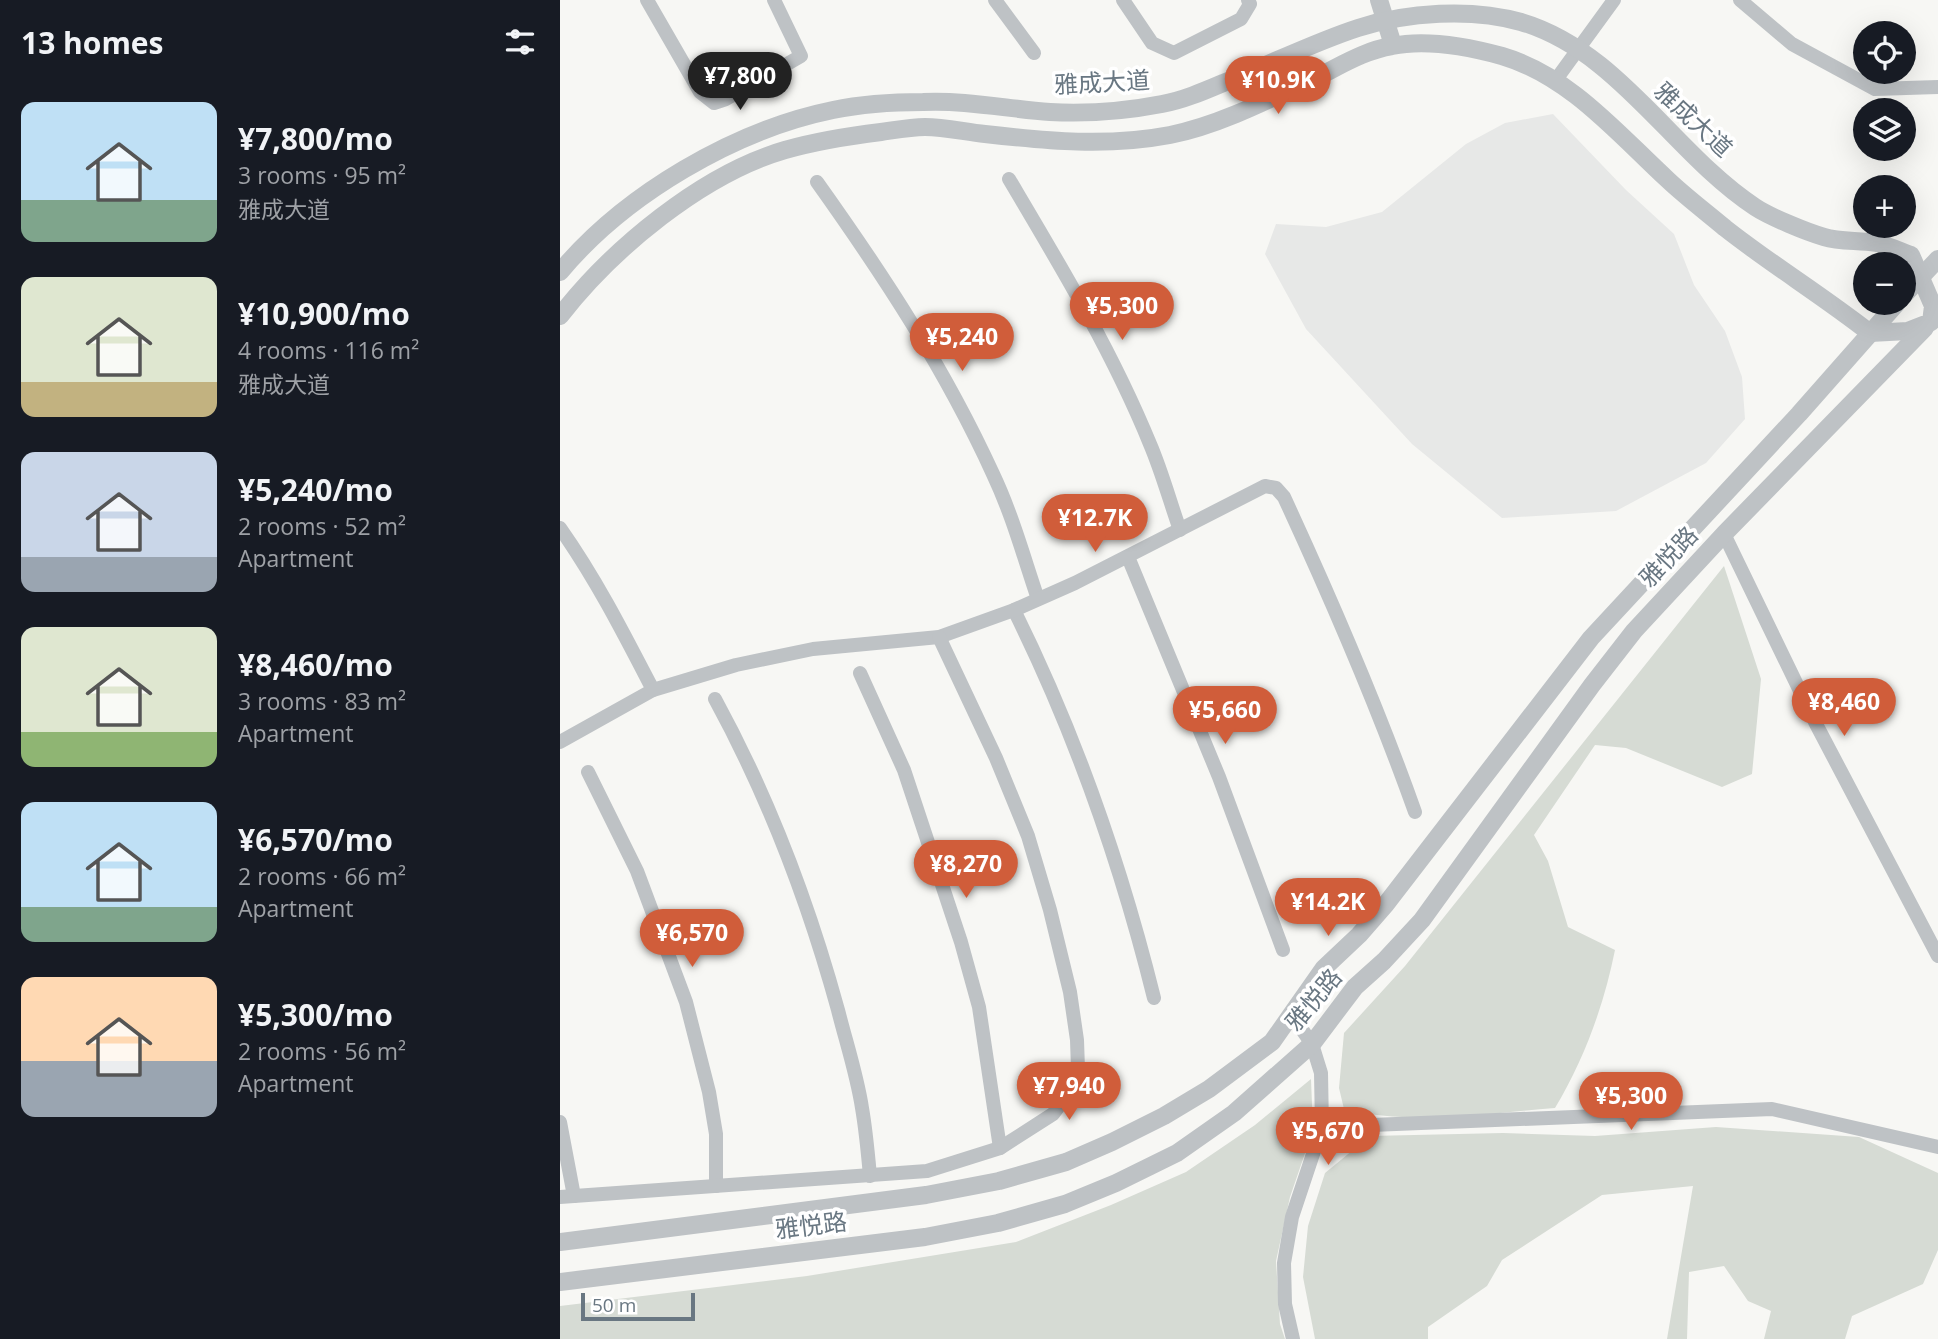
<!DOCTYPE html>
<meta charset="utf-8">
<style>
:root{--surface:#171b24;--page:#242831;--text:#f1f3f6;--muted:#9ea1a6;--accent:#d05d3a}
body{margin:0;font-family:"Open Sans","Noto Sans SC",sans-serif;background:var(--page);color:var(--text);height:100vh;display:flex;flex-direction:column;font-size:26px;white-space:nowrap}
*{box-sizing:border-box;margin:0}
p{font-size:23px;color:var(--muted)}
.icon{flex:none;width:38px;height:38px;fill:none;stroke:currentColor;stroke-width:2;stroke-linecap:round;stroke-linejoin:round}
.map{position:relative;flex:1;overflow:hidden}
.panel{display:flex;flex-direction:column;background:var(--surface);width:560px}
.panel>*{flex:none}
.buttons{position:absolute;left:1293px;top:21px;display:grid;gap:14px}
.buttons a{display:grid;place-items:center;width:63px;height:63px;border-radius:50%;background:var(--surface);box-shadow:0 7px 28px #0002;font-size:35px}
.scale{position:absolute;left:21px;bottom:18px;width:114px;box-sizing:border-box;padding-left:7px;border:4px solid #697782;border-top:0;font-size:19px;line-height:24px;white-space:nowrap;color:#697782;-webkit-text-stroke:5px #fff;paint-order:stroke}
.price{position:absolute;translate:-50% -60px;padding:0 16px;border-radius:24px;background:var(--accent);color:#fff;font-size:23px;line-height:46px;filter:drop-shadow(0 2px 4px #0008)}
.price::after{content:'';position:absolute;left:50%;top:42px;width:21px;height:16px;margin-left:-10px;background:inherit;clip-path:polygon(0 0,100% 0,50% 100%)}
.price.active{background:#222;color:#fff}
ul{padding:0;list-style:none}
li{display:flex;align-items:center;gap:21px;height:175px;padding:0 21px}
li span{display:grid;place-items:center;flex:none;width:196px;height:140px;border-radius:14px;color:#555}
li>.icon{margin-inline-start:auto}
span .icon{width:84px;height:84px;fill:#fffc;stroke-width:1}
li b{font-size:30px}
h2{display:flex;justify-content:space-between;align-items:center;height:84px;padding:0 21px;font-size:30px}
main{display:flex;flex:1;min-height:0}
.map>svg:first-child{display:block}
.built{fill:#e7e8e7}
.green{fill:#d6dbd4}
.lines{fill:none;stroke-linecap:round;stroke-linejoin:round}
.minor{stroke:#bec2c5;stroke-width:14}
.tertiary{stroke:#bec2c5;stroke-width:18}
.labels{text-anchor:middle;stroke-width:7;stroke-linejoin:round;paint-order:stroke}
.street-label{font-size:24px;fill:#697782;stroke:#fff}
</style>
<main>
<section class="panel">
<h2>13 homes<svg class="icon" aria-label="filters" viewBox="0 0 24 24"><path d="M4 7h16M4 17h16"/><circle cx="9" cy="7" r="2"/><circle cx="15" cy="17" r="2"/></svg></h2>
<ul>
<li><span style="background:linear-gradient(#bfe0f5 70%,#7fa58c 0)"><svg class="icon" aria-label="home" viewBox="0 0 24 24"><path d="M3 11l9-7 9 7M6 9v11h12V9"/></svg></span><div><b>¥7,800/mo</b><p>3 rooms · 95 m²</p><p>雅成大道</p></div></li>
<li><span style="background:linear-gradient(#dfe7d0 75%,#c2b280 0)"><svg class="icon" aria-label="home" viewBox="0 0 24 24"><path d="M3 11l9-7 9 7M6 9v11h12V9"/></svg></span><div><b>¥10,900/mo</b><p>4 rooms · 116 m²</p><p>雅成大道</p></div></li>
<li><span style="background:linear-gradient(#c9d6e8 75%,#9aa5b1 0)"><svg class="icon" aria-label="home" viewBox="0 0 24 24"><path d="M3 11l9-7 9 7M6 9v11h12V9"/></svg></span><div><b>¥5,240/mo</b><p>2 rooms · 52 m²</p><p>Apartment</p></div></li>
<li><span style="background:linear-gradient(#dfe7d0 75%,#8fb573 0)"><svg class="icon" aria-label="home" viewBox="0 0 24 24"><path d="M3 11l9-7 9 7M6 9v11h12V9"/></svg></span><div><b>¥8,460/mo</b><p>3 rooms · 83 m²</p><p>Apartment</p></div></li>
<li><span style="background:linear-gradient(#bfe0f5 75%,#7fa58c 0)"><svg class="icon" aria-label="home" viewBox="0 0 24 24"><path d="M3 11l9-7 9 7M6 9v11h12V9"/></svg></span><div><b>¥6,570/mo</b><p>2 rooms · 66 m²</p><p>Apartment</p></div></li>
<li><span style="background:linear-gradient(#ffd9b3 60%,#9aa5b1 0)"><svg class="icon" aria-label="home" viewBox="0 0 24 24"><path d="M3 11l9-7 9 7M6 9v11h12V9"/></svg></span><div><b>¥5,300/mo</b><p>2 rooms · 56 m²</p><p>Apartment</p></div></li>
</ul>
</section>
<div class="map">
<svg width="1378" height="1339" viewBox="0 0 1378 1339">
<rect width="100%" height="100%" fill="#f7f7f4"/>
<!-- built -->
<polygon class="built" points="993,114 1066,190 1114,234 1134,285 1165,331 1182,377 1185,419 1146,463 1056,511 942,518 852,444 746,329 705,254 716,224 766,227 822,212 906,144 945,123"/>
<!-- green -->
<g class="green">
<path d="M1164 566 1201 679 1192 774 1162 787 1066 748 1035 745 974 835 988 861 1008 927 1055 950C1044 1005 1024 1060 995 1108 926 1113 852 1126 784 1109L779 1088 784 1033 845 966Z"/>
<polygon points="751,1079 753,1130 730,1197 716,1261 720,1324 725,1339 0,1339 0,1306 247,1276 456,1242 551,1205 626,1172 695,1125"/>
<polygon points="1156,1127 1299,1137 1378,1173 1378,1250 1363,1284 1292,1316 1285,1339 1204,1339 1211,1311 1188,1301 1164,1266 1129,1272 1127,1339 1107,1339 1133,1186 1042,1195 942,1260 927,1286 868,1327 868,1339 755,1339 743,1277 748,1226 765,1173 810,1136 943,1133 1035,1136"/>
</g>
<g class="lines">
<!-- minor -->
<g class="minor">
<polyline points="87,0 140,92 154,103 166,99 241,56 214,0"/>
<polyline points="435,0 474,53"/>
<polyline points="563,0 592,43 614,53 681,19 690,4 688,0"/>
<polyline points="1180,0 1232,44 1315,89 1378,87"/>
<polyline points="995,81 1054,0"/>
<path d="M449 179C500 265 552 351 590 444 602 472 610 502 620 530"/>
<path d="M257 182C324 276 385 369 433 474 452 514 464 558 478 599"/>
<path d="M0 528C36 579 64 634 93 690"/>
<polyline points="1164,534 1256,724 1378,956"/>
<polyline points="568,557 659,777 723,950"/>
<path d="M454 610C515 733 561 865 594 998"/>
<polyline points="300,673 344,770 401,942 419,1007 440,1148"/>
<path d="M155 699C209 798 248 901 278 1010 286 1042 297 1075 302 1108 306 1131 308 1154 310 1176"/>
<path d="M0 742 93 690 176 665 253 649 379 637 454 610 515 583 705 486 716 488 724 497C772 601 817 705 855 812"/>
<polyline points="28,772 77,871 126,1002 149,1092 156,1134 156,1186"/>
<polyline points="732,1015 752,1044 761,1073 762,1127 732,1217 724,1263 725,1304 733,1339"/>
<polyline points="0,1122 14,1196"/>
<polyline points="762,1127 1212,1109 1378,1147"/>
<polyline points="0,1197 367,1171 440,1148 493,1114 509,1093 518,1069 517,1040 510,992 490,910 468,836 436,758 379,637"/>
</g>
<!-- tertiary -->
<g class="tertiary">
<polyline points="819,0 833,45"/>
<path d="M0 272C65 194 175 130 273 110 302 104 334 102 363 102 406 100 448 109 490 112 528 114 566 111 602 104 629 99 655 86 680 76 719 60 758 41 798 28 847 12 912 8 961 22 1059 51 1113 153 1195 207 1210 217 1247 232 1264 237 1280 242 1299 240 1316 243 1328 245 1340 251 1351 255L1373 306 1371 322 1348 331 1310 333C1263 296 1212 265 1165 228 1146 212 1126 197 1108 180 1058 134 1010 76 942 56 909 47 866 39 832 46 807 50 785 63 763 74 716 96 661 125 610 135 547 147 488 141 425 134 405 132 385 127 365 127 351 127 335 130 321 132 288 136 257 141 225 150 142 174 52 249 0 316"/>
<polyline points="1344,295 1378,259"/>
<polyline points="0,1242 366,1195 439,1181 506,1162 552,1142 604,1116 649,1089 712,1042 764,968 799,935 826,904 1031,638 1239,414 1337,303"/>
<polyline points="0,1282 365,1237 438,1223 505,1204 556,1183 617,1153 674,1113 752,1044 795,987 824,961 862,920 1032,685 1074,631 1164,534 1365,328"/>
</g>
</g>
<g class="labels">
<!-- street labels -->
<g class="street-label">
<text transform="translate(542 83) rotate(-3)" y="8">雅成大道</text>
<text transform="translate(1133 120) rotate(43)" y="8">雅成大道</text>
<text transform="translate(1109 557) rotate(-47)" y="8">雅悦路</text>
<text transform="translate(754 1000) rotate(-50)" y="8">雅悦路</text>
<text transform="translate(251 1226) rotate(-7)" y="8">雅悦路</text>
</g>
</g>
</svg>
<div class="buttons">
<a><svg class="icon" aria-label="locate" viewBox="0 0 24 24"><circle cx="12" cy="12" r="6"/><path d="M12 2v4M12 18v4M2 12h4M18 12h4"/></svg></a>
<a><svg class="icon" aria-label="layers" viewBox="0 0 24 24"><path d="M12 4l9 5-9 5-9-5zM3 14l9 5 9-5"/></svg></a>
<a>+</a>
<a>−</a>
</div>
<div class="scale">50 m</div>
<b class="price active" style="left:180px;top:112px">¥7,800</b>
<b class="price" style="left:718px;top:116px">¥10.9K</b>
<b class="price" style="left:562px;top:342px">¥5,300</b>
<b class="price" style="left:402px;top:373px">¥5,240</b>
<b class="price" style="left:535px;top:554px">¥12.7K</b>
<b class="price" style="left:1284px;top:738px">¥8,460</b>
<b class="price" style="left:665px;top:746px">¥5,660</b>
<b class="price" style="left:406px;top:900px">¥8,270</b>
<b class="price" style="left:768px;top:938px">¥14.2K</b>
<b class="price" style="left:132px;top:969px">¥6,570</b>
<b class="price" style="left:509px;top:1122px">¥7,940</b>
<b class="price" style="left:1071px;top:1132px">¥5,300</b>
<b class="price" style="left:768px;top:1167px">¥5,670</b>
</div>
</main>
